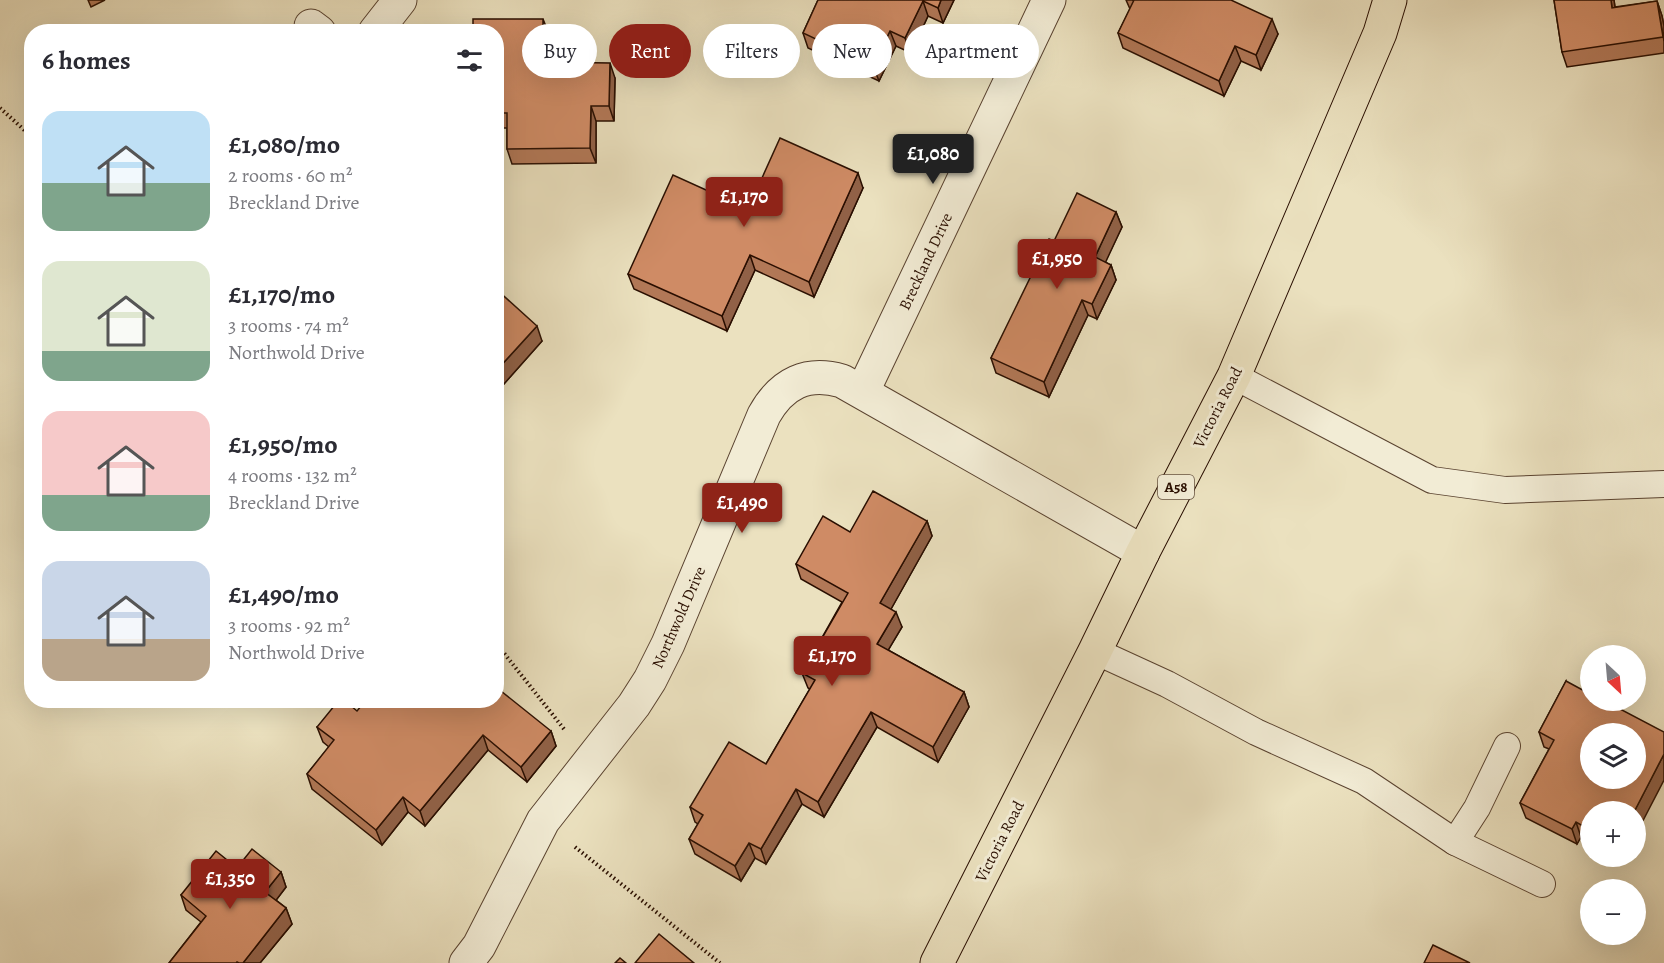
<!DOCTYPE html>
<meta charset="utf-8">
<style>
:root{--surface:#fff;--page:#f2f2f3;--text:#2b2b33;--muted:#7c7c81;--accent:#8f2418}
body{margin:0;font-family:Alegreya,serif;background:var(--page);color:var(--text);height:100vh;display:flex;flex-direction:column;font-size:22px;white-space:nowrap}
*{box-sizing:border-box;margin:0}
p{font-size:20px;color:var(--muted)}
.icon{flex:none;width:33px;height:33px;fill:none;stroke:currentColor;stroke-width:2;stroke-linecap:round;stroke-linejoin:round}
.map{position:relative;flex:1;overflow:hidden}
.panel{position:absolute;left:24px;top:24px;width:480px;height:684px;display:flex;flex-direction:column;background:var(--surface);border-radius:24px;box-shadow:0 6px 24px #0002}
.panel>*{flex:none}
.banner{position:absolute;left:522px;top:24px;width:570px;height:54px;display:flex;gap:12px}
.needle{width:39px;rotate:154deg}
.controls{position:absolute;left:1580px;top:645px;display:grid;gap:12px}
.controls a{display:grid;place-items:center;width:66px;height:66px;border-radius:50%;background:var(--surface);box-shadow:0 6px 24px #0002;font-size:30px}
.price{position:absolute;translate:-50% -51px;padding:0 14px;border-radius:6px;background:var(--accent);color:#fff;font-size:20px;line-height:39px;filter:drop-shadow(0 2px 3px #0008)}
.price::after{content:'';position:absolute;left:50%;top:36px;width:18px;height:14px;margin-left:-9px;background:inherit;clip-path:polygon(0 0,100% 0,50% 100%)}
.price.on{background:#222;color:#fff}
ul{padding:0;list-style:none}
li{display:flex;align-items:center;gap:18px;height:150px;padding:0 18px}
li span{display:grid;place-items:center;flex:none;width:168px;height:120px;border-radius:18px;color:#555}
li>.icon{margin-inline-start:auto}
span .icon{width:72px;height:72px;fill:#fffc;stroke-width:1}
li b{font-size:26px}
h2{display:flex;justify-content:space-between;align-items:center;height:72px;padding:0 18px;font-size:26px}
.tag{padding:0 21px;border-radius:27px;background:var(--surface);box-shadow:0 6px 24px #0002;font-size:21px;line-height:54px}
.tag.on{background:var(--accent);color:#fff}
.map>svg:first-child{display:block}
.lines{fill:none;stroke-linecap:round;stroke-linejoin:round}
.service-casing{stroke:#5a4330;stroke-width:28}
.minor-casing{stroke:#5a4330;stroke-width:35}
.trunk-casing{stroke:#290e00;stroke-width:35}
.path{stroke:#290e00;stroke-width:4;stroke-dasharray:1.5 3;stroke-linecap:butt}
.service{stroke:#f2ecd5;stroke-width:26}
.minor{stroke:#f2ecd5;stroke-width:33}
.trunk{stroke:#ebe1bf;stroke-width:33}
.wall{fill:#b27857;stroke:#290e00;stroke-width:1.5}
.shaded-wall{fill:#916147;stroke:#290e00;stroke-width:1.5}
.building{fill:#cf8b65;stroke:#290e00;stroke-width:1.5;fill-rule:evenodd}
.labels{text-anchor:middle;stroke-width:6;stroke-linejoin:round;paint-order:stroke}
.shield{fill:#f2ecd5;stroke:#655140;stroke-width:1.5}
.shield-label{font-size:15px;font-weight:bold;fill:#290e00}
.street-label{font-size:16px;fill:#290e00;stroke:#f2ecd5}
</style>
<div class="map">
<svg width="1664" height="963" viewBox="0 0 1664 963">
<rect width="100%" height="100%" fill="#ebe1bf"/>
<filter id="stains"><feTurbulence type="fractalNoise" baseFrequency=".00333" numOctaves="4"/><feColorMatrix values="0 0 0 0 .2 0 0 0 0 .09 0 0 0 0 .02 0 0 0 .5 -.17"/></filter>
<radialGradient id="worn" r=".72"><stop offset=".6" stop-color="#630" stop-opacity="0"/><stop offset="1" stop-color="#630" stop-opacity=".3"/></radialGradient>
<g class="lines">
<!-- service casing -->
<g class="service-casing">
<g id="service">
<polyline points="1234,376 1432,480 1505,490 1664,484"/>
<polyline points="1095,651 1167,684 1256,732 1364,781 1455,842 1477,808 1507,746"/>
<polyline points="1455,842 1542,884"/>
</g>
</g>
<!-- minor casing -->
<g class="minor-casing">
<g id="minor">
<polyline points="311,26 319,32"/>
<polyline points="375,32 400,0"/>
<polyline points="863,391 1049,0"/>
<path d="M466 963 479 946 543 821 634 705 650 680 668 644 764 415C782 383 807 371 842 381L1143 552"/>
</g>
</g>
<!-- trunk casing -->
<g class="trunk-casing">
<polyline id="trunk" points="937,963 1095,651 1143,552 1234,376 1380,33 1390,0"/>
</g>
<!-- path -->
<g class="path">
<polyline points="0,108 32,137"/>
<polyline points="496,643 564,729"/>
<polyline points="575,847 720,963"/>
</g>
<!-- service -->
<use href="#service" class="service"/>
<!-- minor -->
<use href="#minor" class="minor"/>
<!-- trunk -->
<use href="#trunk" class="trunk"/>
</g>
<!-- wall -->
<g class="wall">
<polygon points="88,0 105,0 91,7"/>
<polygon points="818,0 954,0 943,23 928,16 911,53 896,46 879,81 808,48 803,33"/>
<polygon points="1126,0 1230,0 1278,34 1261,70 1241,61 1224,96 1123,48 1118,33 1130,9"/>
<polygon points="1554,0 1614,0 1615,7 1657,1 1662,16 1664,26 1664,53 1567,67 1562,52"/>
<polygon points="496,32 549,34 549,62 615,78 614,121 596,121 596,163 512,164 507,149 507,128 496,128"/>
<polygon points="863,188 814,297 755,270 727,331 634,289 628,274 748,209"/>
<polygon points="1116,212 1122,227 1105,262 1111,265 1116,280 1097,319 1088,315 1049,397 996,373 991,358 1054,241"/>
<polygon points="496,289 542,341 503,385 496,379"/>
<polygon points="927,521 932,536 891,609 902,627 888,650 964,692 969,707 938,762 877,727 824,817 802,804 766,864 755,858 741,881 695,854 689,839 698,824 695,822 690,807 766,764 810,689 808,688 802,673 842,602 801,579 796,564 850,532"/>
<polygon points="1566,681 1590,812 1590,842 1581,837 1577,844 1526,818 1520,803 1549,749 1544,747 1539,732"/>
<polygon points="317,727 551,731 556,746 527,782 488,750 425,826 408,812 382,845 312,789 307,774 329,747 323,742"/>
<polygon points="237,868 281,872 286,887 276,900 286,908 292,924 260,963 169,963 201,922 186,910 181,895"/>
</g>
<!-- shaded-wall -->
<g class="shaded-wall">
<polygon points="941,0 954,0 943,23 938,8"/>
<polygon points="1611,0 1614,0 1617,23 1612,8"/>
<polygon points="923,1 928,16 911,53 905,38"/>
<polygon points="1657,1 1662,16 1664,26 1664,41"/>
<polygon points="543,19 549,34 549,77 543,62"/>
<polygon points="1272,19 1278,34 1261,70 1256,55"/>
<polygon points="890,31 896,46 879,81 873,66"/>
<polygon points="1235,46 1241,61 1224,96 1219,81"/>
<polygon points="610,63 615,78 614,121 609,106"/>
<polygon points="591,106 596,121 596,163 590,148"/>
<polygon points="858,173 863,188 814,297 809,282"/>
<polygon points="1116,212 1122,227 1101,272 1095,257"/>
<polygon points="750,255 755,270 727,331 722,316"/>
<polygon points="1111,265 1116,280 1097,319 1092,304"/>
<polygon points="1082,300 1088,315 1049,397 1044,382"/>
<polygon points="537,326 542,341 503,385 497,370"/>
<polygon points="927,521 932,536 886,618 880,603"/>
<polygon points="896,612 902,627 883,659 877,644"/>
<polygon points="964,692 969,707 938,762 933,747"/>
<polygon points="871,712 877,727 824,817 818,802"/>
<polygon points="551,731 556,746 527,782 521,767"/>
<polygon points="483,735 488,750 425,826 420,811"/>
<polygon points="1664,754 1664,780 1635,836 1634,812"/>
<polygon points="796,789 802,804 766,864 761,849"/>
<polygon points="403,797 408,812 382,845 376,830"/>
<polygon points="1576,822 1581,837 1577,844 1572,829"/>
<polygon points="749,843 755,858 741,881 735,866"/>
<polygon points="281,872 286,887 271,907 265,892"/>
<polygon points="286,908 292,924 260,963 243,963"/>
</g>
<!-- building -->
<g class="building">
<polygon points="818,0 941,0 938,8 923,1 905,38 890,31 873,66 803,33"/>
<polygon points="1132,0 1231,0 1272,19 1256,55 1235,46 1219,81 1118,33 1134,0"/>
<polygon points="1554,0 1611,0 1612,8 1657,1 1663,37 1562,52"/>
<polygon points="473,19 543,19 543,62 610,63 609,106 591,106 590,148 507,149 507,113 496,113 496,32 473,32"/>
<polygon points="780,138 858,173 809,282 750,255 722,316 628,274 673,175 748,209"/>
<polygon points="1077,193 1116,212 1095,257 1111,265 1092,304 1082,300 1044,382 991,358 1049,239 1054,241"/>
<polygon points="496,289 537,326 497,370 496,369"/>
<polygon points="873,491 927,521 880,603 896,612 877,644 964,692 933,747 871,712 818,802 796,789 761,849 749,843 735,866 689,839 703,815 690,807 729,742 766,764 815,680 802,673 848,593 796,564 823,516 850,532"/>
<path d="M1566 681 1590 694V700H1603L1664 732V754L1634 812H1590V830L1576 822 1572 829 1520 803 1554 740 1539 732ZM1590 734H1635V778H1590Z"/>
<polygon points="496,687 551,731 521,767 483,735 420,811 403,797 376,830 307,774 334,740 317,727 339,700 344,700 357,711 366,700 496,700"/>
<polygon points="252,849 281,872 265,892 286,908 243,963 239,963 237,962 236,963 169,963 206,916 181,895 216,851 237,868"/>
<polygon points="659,934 694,963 635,963"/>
<polygon points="1433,945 1470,963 1424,963"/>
<polygon points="620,958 626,963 615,963"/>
</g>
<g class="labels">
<!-- shield labels -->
<rect class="shield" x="1158" y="475" width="36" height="24" rx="4.5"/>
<g class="shield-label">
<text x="1176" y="492">A58</text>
</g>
<!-- street labels -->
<g class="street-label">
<text transform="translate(925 261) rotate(-65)" y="6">Breckland Drive</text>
<text transform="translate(1217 407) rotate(-63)" y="6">Victoria Road</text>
<text transform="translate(678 617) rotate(-66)" y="6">Northwold Drive</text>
<text transform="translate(999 841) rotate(-63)" y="6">Victoria Road</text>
</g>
</g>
<rect width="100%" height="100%" filter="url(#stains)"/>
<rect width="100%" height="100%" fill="url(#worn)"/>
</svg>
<div class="controls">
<a><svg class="needle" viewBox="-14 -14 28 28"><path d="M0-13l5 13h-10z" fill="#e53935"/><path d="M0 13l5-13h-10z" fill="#7c7c81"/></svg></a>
<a><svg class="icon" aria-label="layers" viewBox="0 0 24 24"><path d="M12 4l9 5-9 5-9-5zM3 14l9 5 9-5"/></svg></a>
<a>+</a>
<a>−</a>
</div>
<b class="price on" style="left:933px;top:185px">£1,080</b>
<b class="price" style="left:744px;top:228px">£1,170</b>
<b class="price" style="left:1057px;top:290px">£1,950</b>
<b class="price" style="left:742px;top:534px">£1,490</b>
<b class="price" style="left:832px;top:687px">£1,170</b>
<b class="price" style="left:230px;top:910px">£1,350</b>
<div class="banner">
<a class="tag">Buy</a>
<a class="tag on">Rent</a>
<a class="tag">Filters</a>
<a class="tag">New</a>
<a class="tag">Apartment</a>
</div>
<section class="panel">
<h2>6 homes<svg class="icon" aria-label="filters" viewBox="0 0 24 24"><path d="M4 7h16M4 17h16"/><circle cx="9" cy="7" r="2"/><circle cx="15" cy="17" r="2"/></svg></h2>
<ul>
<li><span style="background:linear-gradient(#bfe0f5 60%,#7fa58c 0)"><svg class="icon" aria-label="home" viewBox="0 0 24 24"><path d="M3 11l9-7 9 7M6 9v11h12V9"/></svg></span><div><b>£1,080/mo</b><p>2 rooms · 60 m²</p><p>Breckland Drive</p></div></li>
<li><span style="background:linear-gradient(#dfe7d0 75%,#7fa58c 0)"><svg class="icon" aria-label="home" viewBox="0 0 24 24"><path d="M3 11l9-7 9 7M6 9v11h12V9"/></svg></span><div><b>£1,170/mo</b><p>3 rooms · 74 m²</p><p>Northwold Drive</p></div></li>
<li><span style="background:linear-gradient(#f6c9c9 70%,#7fa58c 0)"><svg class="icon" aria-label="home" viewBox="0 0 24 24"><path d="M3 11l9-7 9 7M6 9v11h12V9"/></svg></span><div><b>£1,950/mo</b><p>4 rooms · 132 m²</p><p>Breckland Drive</p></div></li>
<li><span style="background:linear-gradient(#c9d6e8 65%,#b9a48a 0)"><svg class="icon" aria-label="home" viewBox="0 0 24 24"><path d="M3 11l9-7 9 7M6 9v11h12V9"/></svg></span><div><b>£1,490/mo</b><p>3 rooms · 92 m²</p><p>Northwold Drive</p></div></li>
</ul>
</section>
</div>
